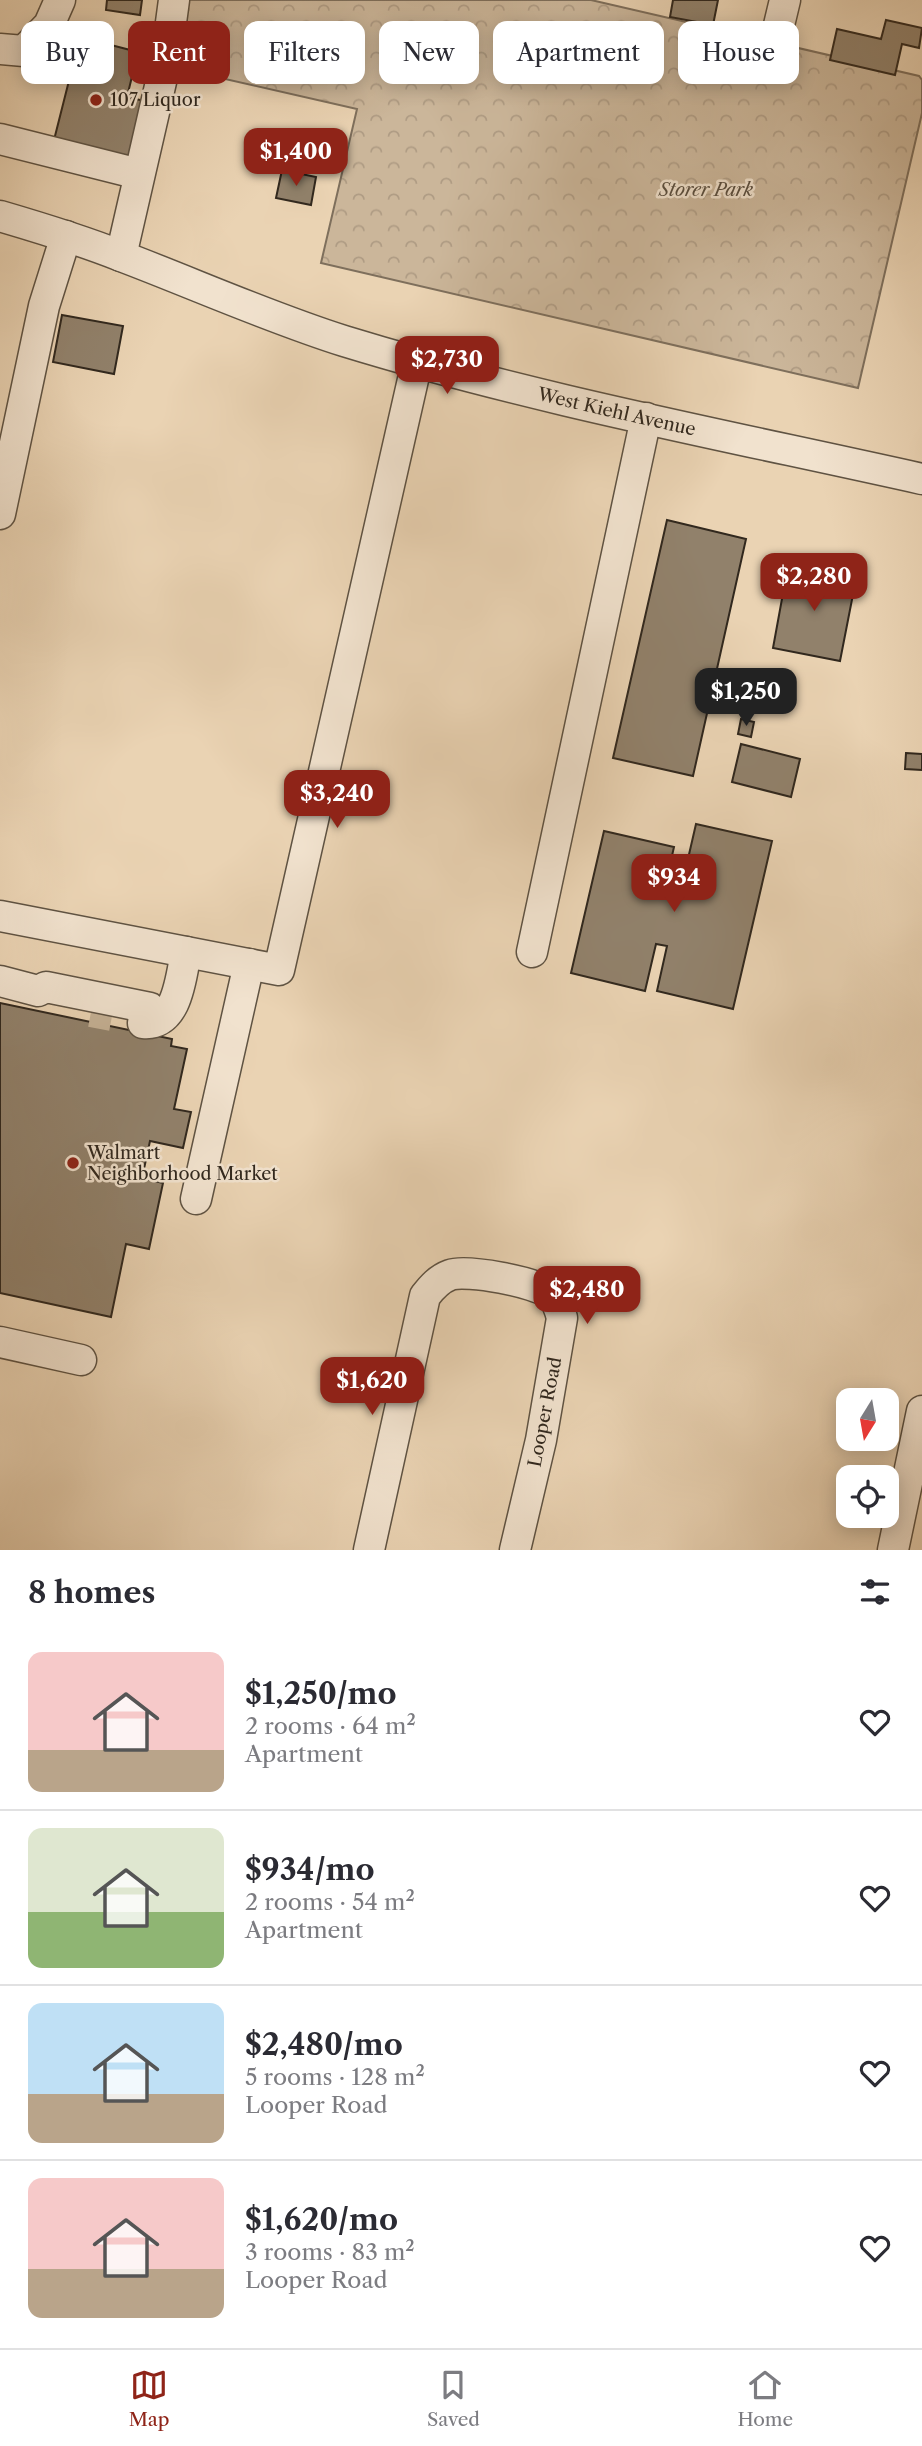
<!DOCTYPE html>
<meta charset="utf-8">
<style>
:root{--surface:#fff;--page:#f7f7f7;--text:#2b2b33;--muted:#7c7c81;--line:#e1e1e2;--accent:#8f2418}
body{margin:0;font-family:"Libre Caslon Text",serif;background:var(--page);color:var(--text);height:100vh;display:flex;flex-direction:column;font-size:26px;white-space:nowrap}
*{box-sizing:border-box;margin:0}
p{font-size:23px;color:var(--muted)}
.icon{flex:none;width:38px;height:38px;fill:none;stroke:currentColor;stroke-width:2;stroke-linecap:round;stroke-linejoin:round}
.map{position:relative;height:1550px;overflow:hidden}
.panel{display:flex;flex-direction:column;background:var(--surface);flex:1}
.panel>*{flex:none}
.guide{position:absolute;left:21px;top:21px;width:880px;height:63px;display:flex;gap:14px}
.needle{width:46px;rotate:191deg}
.buttons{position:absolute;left:836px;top:1388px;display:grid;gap:14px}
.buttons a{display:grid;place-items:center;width:63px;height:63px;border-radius:14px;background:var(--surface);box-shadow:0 4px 18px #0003;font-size:35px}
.price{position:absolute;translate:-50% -60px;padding:0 16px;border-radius:14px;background:var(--accent);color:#fff;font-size:23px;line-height:46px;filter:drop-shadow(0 2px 4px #0008)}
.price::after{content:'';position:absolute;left:50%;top:42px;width:21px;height:16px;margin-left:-10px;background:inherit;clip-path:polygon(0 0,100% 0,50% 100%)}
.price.active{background:#222;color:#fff}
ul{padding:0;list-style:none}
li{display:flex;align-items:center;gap:21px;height:175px;padding:0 28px}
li+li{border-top:2px solid var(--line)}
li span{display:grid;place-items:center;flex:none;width:196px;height:140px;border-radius:14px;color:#555}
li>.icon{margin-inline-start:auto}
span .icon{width:84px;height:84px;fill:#fffc;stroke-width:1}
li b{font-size:30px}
h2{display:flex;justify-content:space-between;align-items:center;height:84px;padding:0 28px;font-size:30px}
.tag{padding:0 24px;border-radius:14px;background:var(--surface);box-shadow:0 4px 18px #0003;font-size:24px;line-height:63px}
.tag.active{background:var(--accent);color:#fff}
.tab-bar{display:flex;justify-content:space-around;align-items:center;height:98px;border-top:2px solid var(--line);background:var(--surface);font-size:19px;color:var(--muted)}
.tab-bar a{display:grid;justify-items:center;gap:4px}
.tab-bar .active{color:var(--accent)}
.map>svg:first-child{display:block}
.forest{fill:url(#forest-crowns);stroke:#7e6f5c;stroke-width:2}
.building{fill:#91816b;stroke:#31281e;stroke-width:2}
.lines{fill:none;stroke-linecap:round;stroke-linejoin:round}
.minor-tunnel{stroke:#c5b195;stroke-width:30;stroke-dasharray:30 15;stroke-linecap:butt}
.minor-casing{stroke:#5f5343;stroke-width:33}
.minor{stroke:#f1e2ce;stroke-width:30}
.poi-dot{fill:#8f2418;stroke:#f1e2ce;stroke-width:2.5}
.labels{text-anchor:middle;stroke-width:5;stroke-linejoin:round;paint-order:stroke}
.poi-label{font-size:18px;fill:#31281e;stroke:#f1e2ce;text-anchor:start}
.park-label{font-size:18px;font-style:italic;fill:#584c3d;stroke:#f1e2ce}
.street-label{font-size:18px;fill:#31281e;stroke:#f1e2ce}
</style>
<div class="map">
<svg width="922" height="1550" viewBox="0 0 922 1550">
<defs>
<pattern id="forest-crowns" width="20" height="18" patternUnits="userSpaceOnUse" patternTransform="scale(1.75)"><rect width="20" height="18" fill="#cbb69a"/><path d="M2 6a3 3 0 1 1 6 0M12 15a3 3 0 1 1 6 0" fill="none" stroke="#af9c84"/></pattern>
</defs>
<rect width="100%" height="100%" fill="#ead3b3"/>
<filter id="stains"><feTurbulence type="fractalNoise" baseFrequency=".00286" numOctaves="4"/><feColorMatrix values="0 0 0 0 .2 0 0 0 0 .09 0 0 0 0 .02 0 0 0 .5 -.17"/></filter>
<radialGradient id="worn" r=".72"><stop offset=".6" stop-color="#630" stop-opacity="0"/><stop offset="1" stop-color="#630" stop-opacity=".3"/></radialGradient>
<!-- forest -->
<polygon class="forest" points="184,0 591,0 919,76 922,80 922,113 858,388 321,263 357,109 168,66"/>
<!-- building -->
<g class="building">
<polygon points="107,0 142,0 140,15 106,10"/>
<polygon points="673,0 718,0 713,25 670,17"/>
<polygon points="886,20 922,28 919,48 902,44 895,75 830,60 837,29 881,39"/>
<polygon points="80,37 138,52 127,97 153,103 131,160 54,140"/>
<polygon points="282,170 316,177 311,205 276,198"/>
<polygon points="62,315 123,326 114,374 53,362"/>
<polygon points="667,520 746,539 693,776 613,758"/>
<polygon points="788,566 856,579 840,661 773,648"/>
<polygon points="741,719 754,722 751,737 738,734"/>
<polygon points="741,744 800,759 791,797 732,782"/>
<polygon points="906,753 922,754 922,770 905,769"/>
<polygon points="696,824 772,841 733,1009 657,991 667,946 656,944 645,991 571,973 604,831 674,847 663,895 679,898"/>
<polygon points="0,1003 172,1039 171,1046 187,1049 174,1109 191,1112 183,1148 150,1141 142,1178 163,1183 149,1249 126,1244 111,1317 0,1293"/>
</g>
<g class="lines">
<!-- minor-tunnel -->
<polyline class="minor-tunnel" points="91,1012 112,1016"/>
<!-- minor casing -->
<g class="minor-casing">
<g id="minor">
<polyline points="774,46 785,0"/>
<polyline points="0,49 24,51 49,25 60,0"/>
<polyline points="0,139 139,174"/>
<path id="s1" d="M0 216C41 228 81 240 121 256 195 284 268 317 344 341 533 399 729 436 922 479"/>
<polyline points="121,256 166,60 174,0"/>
<polyline points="0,514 44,306 66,236"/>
<polyline points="0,916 279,970 417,362"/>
<polyline points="532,952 646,418"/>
<polyline points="0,981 38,991 46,987 150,1008 160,1018"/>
<path d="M143 1023C178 1026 181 976 186 952"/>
<polyline points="196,1199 249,964"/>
<polyline points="0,1342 81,1360"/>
<path d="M369 1550 425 1296C432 1287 439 1279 450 1275 466 1269 537 1282 550 1294 557 1300 560 1310 562 1318L541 1440 515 1550"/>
<polyline points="893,1550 922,1411"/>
</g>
</g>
<!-- minor -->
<use href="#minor" class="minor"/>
</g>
<!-- markers -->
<g class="poi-dot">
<circle cx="96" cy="100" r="7"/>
<circle cx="73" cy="1163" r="7"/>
</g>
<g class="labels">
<!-- poi labels -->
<g class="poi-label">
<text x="110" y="106">107 Liquor</text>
<text x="87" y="1159">Walmart<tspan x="87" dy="21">Neighborhood Market</tspan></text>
</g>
<!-- park labels -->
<g class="park-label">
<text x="706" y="196">Storer Park</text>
</g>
<!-- street labels -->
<g class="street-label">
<text dy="6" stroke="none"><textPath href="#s1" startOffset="648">West Kiehl Avenue</textPath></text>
<text transform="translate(545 1412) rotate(-79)" y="6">Looper Road</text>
</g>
</g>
<rect width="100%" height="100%" filter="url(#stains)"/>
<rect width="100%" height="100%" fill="url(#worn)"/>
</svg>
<div class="buttons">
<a><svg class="needle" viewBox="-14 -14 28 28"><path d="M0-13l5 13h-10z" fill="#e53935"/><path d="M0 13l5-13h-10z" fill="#7c7c81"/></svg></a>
<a><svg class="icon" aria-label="locate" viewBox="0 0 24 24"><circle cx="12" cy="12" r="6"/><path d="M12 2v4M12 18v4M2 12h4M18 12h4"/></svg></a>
</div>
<b class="price" style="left:296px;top:188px">$1,400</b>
<b class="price" style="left:447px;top:396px">$2,730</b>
<b class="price" style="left:814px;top:613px">$2,280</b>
<b class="price active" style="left:746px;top:728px">$1,250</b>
<b class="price" style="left:337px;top:830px">$3,240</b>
<b class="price" style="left:674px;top:914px">$934</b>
<b class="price" style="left:587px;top:1326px">$2,480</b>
<b class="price" style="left:372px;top:1417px">$1,620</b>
<div class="guide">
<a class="tag">Buy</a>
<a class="tag active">Rent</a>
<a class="tag">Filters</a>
<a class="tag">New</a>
<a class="tag">Apartment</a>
<a class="tag">House</a>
</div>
</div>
<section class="panel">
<h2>8 homes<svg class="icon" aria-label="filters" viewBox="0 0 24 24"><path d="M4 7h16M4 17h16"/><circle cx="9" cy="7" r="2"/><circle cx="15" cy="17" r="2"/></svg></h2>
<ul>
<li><span style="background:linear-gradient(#f6c9c9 70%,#b9a48a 0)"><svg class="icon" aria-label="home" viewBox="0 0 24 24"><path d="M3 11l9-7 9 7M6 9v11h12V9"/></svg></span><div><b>$1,250/mo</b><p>2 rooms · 64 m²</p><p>Apartment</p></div><svg class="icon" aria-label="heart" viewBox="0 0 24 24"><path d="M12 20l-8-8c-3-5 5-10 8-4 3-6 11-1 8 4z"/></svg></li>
<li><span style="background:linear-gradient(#dfe7d0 60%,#8fb573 0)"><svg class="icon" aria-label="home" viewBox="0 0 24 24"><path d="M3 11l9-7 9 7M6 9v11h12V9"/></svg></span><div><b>$934/mo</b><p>2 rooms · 54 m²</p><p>Apartment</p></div><svg class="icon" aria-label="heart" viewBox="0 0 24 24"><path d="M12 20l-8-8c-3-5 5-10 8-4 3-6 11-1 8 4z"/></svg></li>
<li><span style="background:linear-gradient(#bfe0f5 65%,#b9a48a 0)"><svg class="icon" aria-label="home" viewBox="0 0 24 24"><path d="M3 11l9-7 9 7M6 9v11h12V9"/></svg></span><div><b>$2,480/mo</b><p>5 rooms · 128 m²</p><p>Looper Road</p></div><svg class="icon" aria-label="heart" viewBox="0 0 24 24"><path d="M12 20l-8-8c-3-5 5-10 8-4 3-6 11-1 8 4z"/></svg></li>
<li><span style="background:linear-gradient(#f6c9c9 65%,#b9a48a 0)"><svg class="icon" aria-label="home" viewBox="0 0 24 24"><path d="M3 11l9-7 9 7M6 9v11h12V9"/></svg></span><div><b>$1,620/mo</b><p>3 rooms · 83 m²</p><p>Looper Road</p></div><svg class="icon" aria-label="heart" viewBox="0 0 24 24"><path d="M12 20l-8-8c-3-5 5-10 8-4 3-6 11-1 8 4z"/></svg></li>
</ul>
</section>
<nav class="tab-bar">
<a class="active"><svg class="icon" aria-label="map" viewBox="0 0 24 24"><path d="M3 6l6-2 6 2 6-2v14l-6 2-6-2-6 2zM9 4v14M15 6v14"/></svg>Map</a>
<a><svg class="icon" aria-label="saved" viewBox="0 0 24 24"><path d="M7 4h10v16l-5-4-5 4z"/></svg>Saved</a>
<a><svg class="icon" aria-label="home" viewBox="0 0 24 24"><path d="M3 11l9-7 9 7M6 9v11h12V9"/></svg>Home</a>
</nav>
